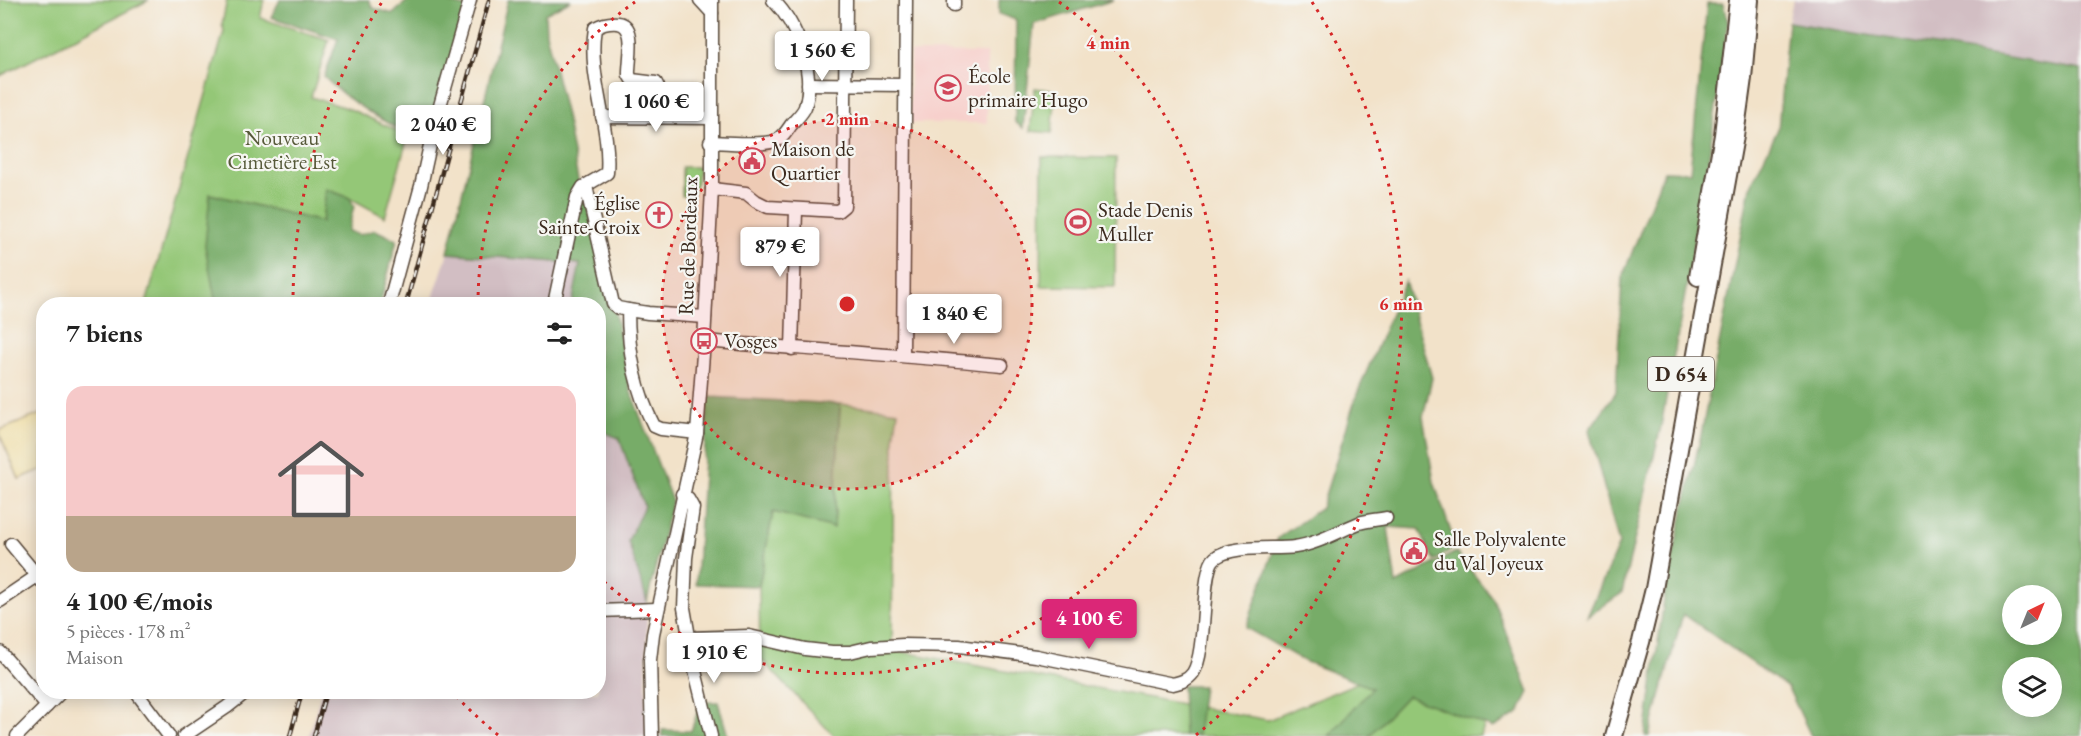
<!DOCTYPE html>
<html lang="fr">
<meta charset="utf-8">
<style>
:root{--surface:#fff;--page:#f2f2f2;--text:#222;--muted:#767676;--line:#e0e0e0;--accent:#db2777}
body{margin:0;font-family:"EB Garamond",serif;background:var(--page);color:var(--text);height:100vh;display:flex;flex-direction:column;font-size:22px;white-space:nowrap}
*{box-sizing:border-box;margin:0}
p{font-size:20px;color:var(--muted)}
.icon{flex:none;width:33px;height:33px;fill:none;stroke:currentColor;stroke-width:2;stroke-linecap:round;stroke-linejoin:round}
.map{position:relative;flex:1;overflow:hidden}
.drawer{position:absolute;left:36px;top:297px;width:570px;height:402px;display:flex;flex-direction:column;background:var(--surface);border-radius:24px;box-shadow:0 3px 15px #0003}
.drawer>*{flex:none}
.needle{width:39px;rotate:43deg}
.tools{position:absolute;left:2002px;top:585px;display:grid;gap:12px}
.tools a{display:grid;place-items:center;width:60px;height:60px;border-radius:50%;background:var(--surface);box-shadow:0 3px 15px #0003;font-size:30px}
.price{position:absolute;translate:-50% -51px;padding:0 14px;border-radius:6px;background:#fff;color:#222;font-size:20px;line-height:39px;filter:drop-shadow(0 2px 3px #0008)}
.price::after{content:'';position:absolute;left:50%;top:36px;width:18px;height:14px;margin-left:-9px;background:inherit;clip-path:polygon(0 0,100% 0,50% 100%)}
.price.current{background:var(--accent);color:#fff}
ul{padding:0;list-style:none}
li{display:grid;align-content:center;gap:12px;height:318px;padding:0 30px}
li+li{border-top:2px solid var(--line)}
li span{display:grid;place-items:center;height:186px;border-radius:18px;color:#555}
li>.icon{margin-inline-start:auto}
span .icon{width:108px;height:108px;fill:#fffc;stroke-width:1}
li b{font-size:26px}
h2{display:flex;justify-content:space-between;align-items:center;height:72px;padding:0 30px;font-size:26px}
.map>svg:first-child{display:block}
.built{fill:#f7d0cc}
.industrial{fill:#d2bec3}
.green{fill:#94c777;stroke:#68784a;stroke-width:1.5}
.forest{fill:#77ac68;stroke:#596b43;stroke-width:1.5;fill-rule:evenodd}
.sand{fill:#eeda9e;stroke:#94825e;stroke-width:1.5}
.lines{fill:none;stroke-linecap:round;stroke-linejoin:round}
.minor-casing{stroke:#564638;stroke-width:15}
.highway-casing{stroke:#564638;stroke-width:20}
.minor{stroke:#fff;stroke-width:12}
.highway{stroke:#fff;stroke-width:16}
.rail-casing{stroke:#3b2a1e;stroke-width:4.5}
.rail{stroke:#f6f6f2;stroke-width:2;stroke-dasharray:7;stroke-linecap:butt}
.ring{fill:none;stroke:#d62828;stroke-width:3;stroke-dasharray:3 6}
.labels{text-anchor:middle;stroke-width:4.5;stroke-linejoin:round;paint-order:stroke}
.shield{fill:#f6f6f2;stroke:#73675e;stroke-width:1.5}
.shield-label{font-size:20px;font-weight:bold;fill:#3b2a1e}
.poi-label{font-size:21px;fill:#3b2a1e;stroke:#f6f6f2;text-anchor:start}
.park-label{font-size:21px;fill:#565939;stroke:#f6f6f2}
.street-label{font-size:21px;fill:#3b2a1e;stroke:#f6f6f2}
.centre{fill:#d62828;stroke:#f6f6f2;stroke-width:3}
.ring-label{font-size:18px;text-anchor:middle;font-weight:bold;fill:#d62828;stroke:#f6f6f2;stroke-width:4.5;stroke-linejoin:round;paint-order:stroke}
</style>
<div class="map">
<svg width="2081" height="736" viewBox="0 0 2081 736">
<rect width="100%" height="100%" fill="#f6f6f2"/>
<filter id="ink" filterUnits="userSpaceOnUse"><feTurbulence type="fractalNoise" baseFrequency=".0167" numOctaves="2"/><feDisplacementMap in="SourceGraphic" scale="12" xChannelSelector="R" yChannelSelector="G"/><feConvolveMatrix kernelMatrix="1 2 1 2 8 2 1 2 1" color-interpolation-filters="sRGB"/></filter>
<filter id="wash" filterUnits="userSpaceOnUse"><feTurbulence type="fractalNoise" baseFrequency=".008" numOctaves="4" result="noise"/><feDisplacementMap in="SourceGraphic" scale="24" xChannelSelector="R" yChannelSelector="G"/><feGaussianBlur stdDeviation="1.35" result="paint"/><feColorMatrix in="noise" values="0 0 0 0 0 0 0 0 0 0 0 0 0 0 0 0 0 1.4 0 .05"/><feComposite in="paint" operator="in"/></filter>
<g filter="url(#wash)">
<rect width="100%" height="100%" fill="#f2e2c9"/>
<!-- built -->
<polygon class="built" points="910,52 987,53 987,123 910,123"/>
<!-- industrial -->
<g class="industrial">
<polygon points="1793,0 2081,0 2081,70 1788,22"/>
<polygon points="448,253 581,264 572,304 431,304"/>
<polygon points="599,430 619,437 644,506 628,541 647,601 646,736 309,736 321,692 598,692"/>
</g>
<!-- green -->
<g class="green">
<polygon points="0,0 149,0 0,76"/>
<polygon points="227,0 264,0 260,18 329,40 311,97 350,109 408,136 385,217 350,198 326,189 322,222 210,194 216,304 146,304 224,31 222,24"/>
<polygon points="1035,88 1056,91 1052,133 1030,131"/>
<polygon points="1042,157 1116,158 1115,287 1041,286"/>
<polygon points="682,167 698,167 697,181 692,196 682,196"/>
<polygon points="840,404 898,411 894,439 892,650 1268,720 1366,679 1490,707 1481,736 834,736 760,658 759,586 773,512 834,527"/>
</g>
<!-- forest -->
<g class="forest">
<path d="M280 0H369L373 8 393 14 408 0H438L466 7 440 103 415 137C382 121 350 103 324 77L338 39 271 17Z"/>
<polygon points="508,0 571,0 545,14 546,33 566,116 578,180 584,194 608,278 631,392 672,501 647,601 628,541 644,506 619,438 599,430 598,304 572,304 580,264 448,253"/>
<polygon points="999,0 1114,0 1034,24 1023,128 1015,122 1016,20 999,14"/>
<polygon points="1707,4 1723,4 1728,22 1704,191 1661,426 1622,593 1587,617 1619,544 1589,430 1616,392 1622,278 1664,171 1690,172"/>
<path d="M1788 22 2081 70V736H1811L1788 688 1683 614 1649 736H1645L1666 586 1701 435 1750 187 1778 129ZM2013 596H2052V634H2013ZM2013 668H2052V706H2013Z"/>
<polygon points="326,189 350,198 354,206 348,231 359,235 375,230 397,240 380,304 216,304 205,246 210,194 322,222"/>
<polygon points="1405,281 1432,378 1423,417 1434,482 1456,547 1434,561 1419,529 1388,527 1396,584 1456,552 1493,599 1529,692 1519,713 1493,728 1407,696 1369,736 1329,736 1372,688 1304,661 1246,628 1278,538 1321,508 1357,394"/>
<polygon points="708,397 840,404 834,528 773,512 759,586 696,584"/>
<polygon points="1182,686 1203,686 1197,736 1184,736"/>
<polygon points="701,702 718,702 728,736 662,736 662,730 691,731"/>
</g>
<!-- sand -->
<polygon class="sand" points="43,413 43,469 19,479 0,435 0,430"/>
</g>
<g filter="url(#ink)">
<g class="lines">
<!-- minor casing -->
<g class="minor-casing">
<g id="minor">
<polyline points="700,0 712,13"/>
<polyline points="954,0 954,5"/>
<polyline points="808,84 905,85"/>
<polyline points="602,117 711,118"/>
<path d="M710 142C726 142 762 146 775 141 782 139 787 131 791 125 795 120 803 113 805 107 816 73 797 24 773 0"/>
<path d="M586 186 613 304 618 308 628 310C628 349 636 391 654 426L661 429 697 433"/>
<polyline points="712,189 746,193 756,201 768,207 838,211 844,206 846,0"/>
<polyline points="389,304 421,186 434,127 470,0"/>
<path d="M554 304 577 197 583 187 607 173C611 125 587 76 595 28 602 24 609 22 618 23 638 25 628 61 629 75L632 80 656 83 658 87 657 118"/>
<polyline points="628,310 648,313 705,317"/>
<path d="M704 341C803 349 903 355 1002 365"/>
<polyline points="792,349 796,210"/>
<polyline points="903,355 906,0"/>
<polyline points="682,494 688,499 693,508 686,558 684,608 695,671 711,736"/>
<polyline points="11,544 44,584"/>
<polyline points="0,601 37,576"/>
<polyline points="598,611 657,609"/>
<path d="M690 638 749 636 805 649 832 652H850L871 647 903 645 959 646 1036 656 1173 684C1181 682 1188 680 1193 673 1208 650 1200 570 1215 558 1232 544 1274 550 1295 547 1317 544 1339 531 1359 523 1368 520 1377 520 1386 518"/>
<polyline points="0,652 47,706"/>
<polyline points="136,692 169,736"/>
<polyline points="17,736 61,692"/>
<polyline points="184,736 227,707 246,692"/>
<polyline points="652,736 650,660 653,634 697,433 704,341 712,189 712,0"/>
</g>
</g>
<!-- highway casing -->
<g class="highway-casing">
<g id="highway">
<polyline points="1698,277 1723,135 1738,0"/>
<polyline points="1614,736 1641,642 1654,589 1735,136 1743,78 1750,0"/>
</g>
</g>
<!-- minor -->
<use href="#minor" class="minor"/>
<!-- highway -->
<use href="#highway" class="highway"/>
<!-- rail casing -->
<g class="rail-casing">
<g id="rail">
<polyline points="406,304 489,0"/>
<polyline points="290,736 302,692"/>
<polyline points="314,736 326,692"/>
</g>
</g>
<!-- rail -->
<use href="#rail" class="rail"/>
</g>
</g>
<!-- distance rings -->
<circle cx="847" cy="304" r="185" fill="#d62828" fill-opacity=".12"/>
<g class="ring">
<circle cx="847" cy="304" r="185"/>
<path d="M478 304A369 369 0 0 1 635 2M1059 2A369 369 0 1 1 600 578"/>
<path d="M498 735A554 554 0 0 1 452 692M293 304A554 554 0 0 1 382 2M1312 2A554 554 0 0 1 1196 735"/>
</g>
<!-- icons -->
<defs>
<g id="school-ring" transform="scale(1.35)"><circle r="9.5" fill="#f6f6f2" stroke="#d1495b" stroke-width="1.5"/><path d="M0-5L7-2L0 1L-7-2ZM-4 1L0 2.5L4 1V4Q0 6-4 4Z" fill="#d1495b"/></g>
<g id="civic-ring" transform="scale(1.35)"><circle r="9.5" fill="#f6f6f2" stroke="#d1495b" stroke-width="1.5"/><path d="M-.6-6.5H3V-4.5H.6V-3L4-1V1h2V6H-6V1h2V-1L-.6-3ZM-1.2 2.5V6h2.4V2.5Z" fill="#d1495b"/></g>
<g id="church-ring" transform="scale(1.35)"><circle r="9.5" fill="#f6f6f2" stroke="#d1495b" stroke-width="1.5"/><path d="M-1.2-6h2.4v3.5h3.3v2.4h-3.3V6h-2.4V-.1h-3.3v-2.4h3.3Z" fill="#d1495b"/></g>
<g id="stadium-ring" transform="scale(1.35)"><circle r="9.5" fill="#f6f6f2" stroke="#d1495b" stroke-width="1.5"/><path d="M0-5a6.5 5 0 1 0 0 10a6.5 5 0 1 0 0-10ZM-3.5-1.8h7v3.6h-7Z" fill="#d1495b"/></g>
<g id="bus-ring" transform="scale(1.35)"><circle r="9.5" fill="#f6f6f2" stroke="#d1495b" stroke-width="1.5"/><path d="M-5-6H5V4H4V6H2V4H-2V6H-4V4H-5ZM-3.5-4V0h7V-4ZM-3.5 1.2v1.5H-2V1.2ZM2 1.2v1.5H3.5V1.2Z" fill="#d1495b"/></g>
</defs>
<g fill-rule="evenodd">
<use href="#school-ring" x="948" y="88"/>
<use href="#civic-ring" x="752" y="161"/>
<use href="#church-ring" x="659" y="215"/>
<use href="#stadium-ring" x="1078" y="222"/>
<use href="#bus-ring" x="704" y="341"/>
<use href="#civic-ring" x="1414" y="551"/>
</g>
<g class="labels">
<!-- shield labels -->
<rect class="shield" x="1648" y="357" width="66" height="34" rx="4.5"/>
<g class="shield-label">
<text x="1681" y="381">D 654</text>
</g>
<!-- poi labels -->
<g class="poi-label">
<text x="968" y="83">École<tspan x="968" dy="24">primaire Hugo</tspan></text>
<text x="771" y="156">Maison de<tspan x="771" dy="24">Quartier</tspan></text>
<text x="640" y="210" text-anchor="end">Église<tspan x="640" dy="24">Sainte-Croix</tspan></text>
<text x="1098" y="217">Stade Denis<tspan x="1098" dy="24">Muller</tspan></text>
<text x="724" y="348">Vosges</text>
<text x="1434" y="546">Salle Polyvalente<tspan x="1434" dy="24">du Val Joyeux</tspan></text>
</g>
<!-- park labels -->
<g class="park-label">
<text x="282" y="145">Nouveau<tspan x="282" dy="24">Cimetière Est</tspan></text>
</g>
<!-- street labels -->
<g class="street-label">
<text transform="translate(688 246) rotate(-88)" y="7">Rue de Bordeaux</text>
</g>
</g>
<circle cx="847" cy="304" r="9" class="centre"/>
<g class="ring-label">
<text x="1108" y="49">4 min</text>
<text x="847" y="125">2 min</text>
<text x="1401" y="310">6 min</text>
</g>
</svg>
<div class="tools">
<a><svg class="needle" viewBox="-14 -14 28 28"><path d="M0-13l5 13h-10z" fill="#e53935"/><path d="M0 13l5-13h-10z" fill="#767676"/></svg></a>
<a><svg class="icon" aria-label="layers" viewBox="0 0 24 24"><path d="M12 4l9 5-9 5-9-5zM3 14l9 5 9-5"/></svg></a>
</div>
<b class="price" style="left:822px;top:82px">1 560 €</b>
<b class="price" style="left:656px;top:133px">1 060 €</b>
<b class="price" style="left:443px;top:156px">2 040 €</b>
<b class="price" style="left:780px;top:278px">879 €</b>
<b class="price" style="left:954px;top:345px">1 840 €</b>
<b class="price current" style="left:1089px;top:650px">4 100 €</b>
<b class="price" style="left:714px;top:684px">1 910 €</b>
<section class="drawer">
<h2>7 biens<svg class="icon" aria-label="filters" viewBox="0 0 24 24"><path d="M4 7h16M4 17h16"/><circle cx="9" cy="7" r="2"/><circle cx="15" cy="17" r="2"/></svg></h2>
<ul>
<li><span style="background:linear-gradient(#f6c9c9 70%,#b9a48a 0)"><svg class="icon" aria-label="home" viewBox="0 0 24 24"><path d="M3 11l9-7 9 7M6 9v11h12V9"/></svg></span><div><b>4 100 €/mois</b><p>5 pièces · 178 m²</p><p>Maison</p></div></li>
</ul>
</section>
</div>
